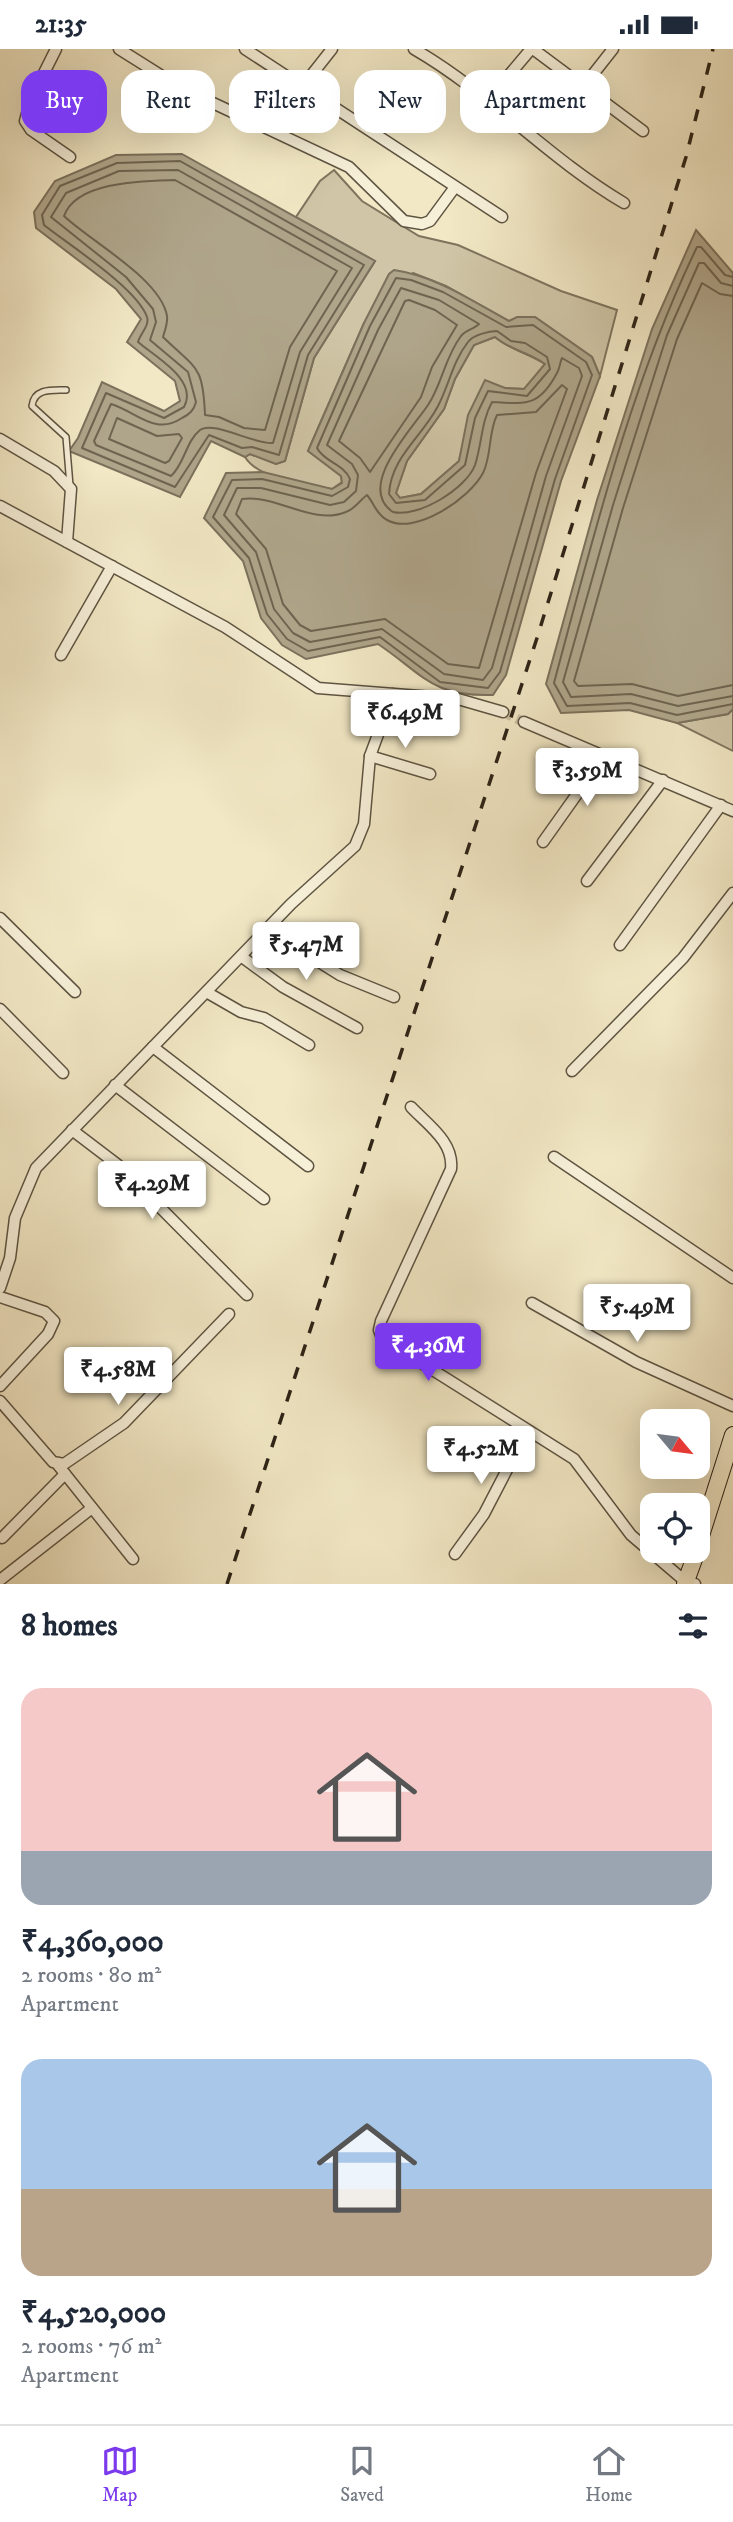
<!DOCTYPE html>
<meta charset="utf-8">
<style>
:root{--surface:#fff;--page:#f2f2f3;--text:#1f2937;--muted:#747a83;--line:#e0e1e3;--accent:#7c3aed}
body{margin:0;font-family:"IM FELL DW Pica",serif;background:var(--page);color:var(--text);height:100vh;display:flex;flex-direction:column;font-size:26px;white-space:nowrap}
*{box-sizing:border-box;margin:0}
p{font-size:23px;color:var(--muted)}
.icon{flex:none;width:38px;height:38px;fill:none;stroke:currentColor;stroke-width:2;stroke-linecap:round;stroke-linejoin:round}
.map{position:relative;height:1535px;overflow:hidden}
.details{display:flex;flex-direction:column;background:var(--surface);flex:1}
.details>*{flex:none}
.banner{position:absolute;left:21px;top:21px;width:691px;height:63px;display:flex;gap:14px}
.needle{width:46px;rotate:119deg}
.fabs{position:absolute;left:640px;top:1360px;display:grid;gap:14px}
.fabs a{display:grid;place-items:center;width:70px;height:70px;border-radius:14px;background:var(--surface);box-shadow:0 7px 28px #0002;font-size:35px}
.price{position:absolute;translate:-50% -60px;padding:0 16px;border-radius:7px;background:#fff;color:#222;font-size:23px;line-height:46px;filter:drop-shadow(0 2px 4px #0008)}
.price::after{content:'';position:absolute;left:50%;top:42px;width:21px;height:16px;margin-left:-10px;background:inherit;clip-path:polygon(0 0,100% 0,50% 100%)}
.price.active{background:var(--accent);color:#fff}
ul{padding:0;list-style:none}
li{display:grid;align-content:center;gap:14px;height:371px;padding:0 21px}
li span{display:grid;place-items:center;height:217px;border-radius:21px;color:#555}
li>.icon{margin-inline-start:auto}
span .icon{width:126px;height:126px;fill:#fffc;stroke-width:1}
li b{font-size:30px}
h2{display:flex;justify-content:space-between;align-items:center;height:84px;padding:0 21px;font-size:30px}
.pill{padding:0 24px;border-radius:21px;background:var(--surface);box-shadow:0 7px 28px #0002;font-size:24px;line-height:63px}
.pill.active{background:var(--accent);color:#fff}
.status{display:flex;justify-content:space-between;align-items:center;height:49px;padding:0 35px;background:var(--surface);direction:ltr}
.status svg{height:19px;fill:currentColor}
.menu{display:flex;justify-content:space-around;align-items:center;height:98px;border-top:2px solid var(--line);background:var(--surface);font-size:19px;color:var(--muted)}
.menu a{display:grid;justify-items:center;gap:4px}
.menu .active{color:var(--accent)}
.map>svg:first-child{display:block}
.green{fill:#d0c6a7;stroke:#7e745e;stroke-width:2}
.water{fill:#afa58a;stroke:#7b715c;stroke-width:2;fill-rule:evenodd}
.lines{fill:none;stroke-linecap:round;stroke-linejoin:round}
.shore{stroke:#6e6450;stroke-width:2}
.minor-tunnel{stroke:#cac0a2;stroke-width:10;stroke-dasharray:10 5;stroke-linecap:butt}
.service-casing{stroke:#5e5442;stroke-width:8}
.minor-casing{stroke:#5e5442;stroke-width:13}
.primary-casing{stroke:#2c2216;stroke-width:18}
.service{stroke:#f7f0d9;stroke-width:5}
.minor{stroke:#f7f0d9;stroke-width:10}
.primary{stroke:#f2e8c5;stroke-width:16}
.rail{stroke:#2c2216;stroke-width:3.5;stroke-dasharray:12 12;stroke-linecap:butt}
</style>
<div class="status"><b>21:35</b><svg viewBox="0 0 49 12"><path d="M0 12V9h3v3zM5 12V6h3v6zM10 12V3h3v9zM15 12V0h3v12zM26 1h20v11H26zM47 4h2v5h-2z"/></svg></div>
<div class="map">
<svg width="733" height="1535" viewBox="0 0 733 1535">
<rect width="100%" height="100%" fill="#f2e8c5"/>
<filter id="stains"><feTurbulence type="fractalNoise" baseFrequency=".00286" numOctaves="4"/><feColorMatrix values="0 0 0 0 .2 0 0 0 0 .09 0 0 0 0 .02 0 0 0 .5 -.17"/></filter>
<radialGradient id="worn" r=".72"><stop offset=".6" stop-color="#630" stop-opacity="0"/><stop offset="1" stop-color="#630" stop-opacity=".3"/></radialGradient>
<!-- green -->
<g class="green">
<path d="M334 121 362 152 419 187 458 196 561 242 617 261 600 327 592 308 535 268 509 272 446 237 413 224 364 274 308 402 341 427 342 433 332 440C308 436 259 431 245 408L250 405 276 415 285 412 314 309 375 212 296 168 320 132Z"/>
<path d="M495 288C510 301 528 304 545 315L525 340 505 339 464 390 459 412 421 445 400 449 396 444 407 412 444 360 455 330 474 296Z"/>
<polygon points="733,660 733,702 677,674 728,665"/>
</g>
<!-- water -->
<g class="water">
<polygon points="182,105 375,212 314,309 285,412 276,415 250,405 245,408 211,392 180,448 69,402 78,389 102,333 164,362 180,352 175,332 127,293 141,270 116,240 36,179 34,163 55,132 116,106"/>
<polygon points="696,181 733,224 733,660 728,665 677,674 629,661 561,664 546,635 597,451 652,280"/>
<path d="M394 221C436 227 472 252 509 272L517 268H535L592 308 600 327 561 432 506 626 493 646C432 648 424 626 378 595L306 610 282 596 261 569 243 512 204 469 226 424 263 423 332 440 342 434 341 427 308 402 364 274 389 225ZM495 288C510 301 528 303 545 315L524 340 505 339 485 331 468 366 459 412 421 445 400 449 396 444 407 412 444 360 455 330 474 296Z"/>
</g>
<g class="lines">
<!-- shore -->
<g class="shore">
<path d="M180 112 364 216 308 306 279 406 252 398 242 399 209 386 175 438 82 399 106 344 164 369 184 358C199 331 154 307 138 293 140 285 150 276 147 268 137 239 69 196 44 176L42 166 60 137 117 114Z"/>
<path d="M178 121 352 219 300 303 273 394C255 396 213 371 200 381 186 392 184 416 171 427L96 396 94 392 111 355C137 363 155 387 182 369 190 365 194 361 196 353L188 323 150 291 156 273 153 260 126 228 51 168 66 144 119 122Z"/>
<path d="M175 131 337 222 290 298 265 381 244 379 219 368 205 366C203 316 197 321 163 288 165 281 168 274 167 267 161 230 90 192 64 167 76 132 144 132 175 131Z"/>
<path d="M733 228 725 226 701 198H697C631 334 593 489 554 634L567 657 630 654 677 666 733 655"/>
<path d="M396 229 411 231 443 243 506 278 533 276 586 313 592 326 555 430 500 623 488 639 440 633 380 588 308 602 287 590 267 565 249 509 213 468 232 431 262 430 332 447 348 438 350 430C344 415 324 413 317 399L370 277Z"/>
<polyline points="733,237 721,234 704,214 699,214 667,286 613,456 563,633 571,648 631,645 678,657 733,647"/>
<path d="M401 239 439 251 479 275C474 280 466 281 461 287 445 308 442 335 428 356 413 379 355 438 393 463 418 469 466 440 475 416 482 395 481 373 492 353 526 355 539 358 557 324 560 319 560 313 562 309L579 319 582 327 546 427 492 619 483 631 444 625 382 580 310 593 293 584 274 560 256 503 224 466 237 439H261L330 456 344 453 356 442 358 426 352 415 327 396 378 281Z"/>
<polyline points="733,247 720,245 702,234 677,290 623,459 574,632 578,637 632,635 678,647 733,636"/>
<polygon points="409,251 435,261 457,276 432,318 421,348 370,423 360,409 339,392 405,252"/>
<path d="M497 282 511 292 525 294 547 308 550 320 527 347 488 342 475 369 465 416 425 451 396 454 389 445C391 408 422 388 438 357 449 336 453 312 468 293 473 286 489 282 497 282Z"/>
<path d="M562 336 567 340 536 424 479 619 448 615 385 570 311 582 300 576 283 555 266 500 236 465 242 450C276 445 313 477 346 463 355 460 360 451 367 446 374 454 376 465 387 471 415 487 470 449 483 424 492 406 488 384 497 366L536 363Z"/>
<polygon points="117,369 157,387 179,385 182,389 169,412 165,414 109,390"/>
</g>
<!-- minor-tunnel -->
<polyline class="minor-tunnel" points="503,663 524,673"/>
<!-- service casing -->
<g class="service-casing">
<path id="service" d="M66 341C52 341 34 339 32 357L66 388 70 437"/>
</g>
<!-- minor casing -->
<g class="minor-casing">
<g id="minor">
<polyline points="56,0 31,50 25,72 31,81 70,108"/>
<polyline points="119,0 181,39 349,118 404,172 422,175 430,172 455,138"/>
<polyline points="245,0 502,168"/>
<path d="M414 0C490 44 549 110 624 154"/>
<polyline points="533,0 643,82"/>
<polyline points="302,38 332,0"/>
<polyline points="583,38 613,0"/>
<polyline points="488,51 531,0"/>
<polyline points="517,75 562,22"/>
<polyline points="0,390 54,422 71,440 67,493"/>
<polyline points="0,457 225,578 318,639 458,650 503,663"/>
<polyline points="61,606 112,517"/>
<polyline points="524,673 733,762"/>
<polyline points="370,707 430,725"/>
<polyline points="543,793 604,707"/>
<polyline points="587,832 663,731"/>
<polyline points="0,869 75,943"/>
<polyline points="268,881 340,926 394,948"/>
<polyline points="620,896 721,756"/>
<polyline points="242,908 283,938 357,979"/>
<polyline points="208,944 241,963 264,969 309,996"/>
<polyline points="0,960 63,1024"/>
<polyline points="153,998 308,1117"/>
<polyline points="572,1022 683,909 733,844"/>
<polyline points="115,1036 264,1150"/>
<path d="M411 1058C428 1076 454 1093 451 1120L381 1272 379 1281 382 1289 574 1410 631 1486 686 1533 695 1535"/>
<polyline points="72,1081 118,1116 247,1246"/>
<polyline points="554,1108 733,1229"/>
<polyline points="0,1239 10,1209 15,1169 36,1119 291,855 355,797 364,775 370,707 393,645"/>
<polyline points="0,1248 45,1263 54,1272 48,1285 0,1337"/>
<polyline points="532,1254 636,1313 733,1357"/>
<polyline points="0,1352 53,1413 64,1415 124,1374 229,1265"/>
<polyline points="58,1416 133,1510"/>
<polyline points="2,1489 65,1425"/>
<polyline points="455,1505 484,1465 527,1382"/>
<polyline points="0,1531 92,1459"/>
</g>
</g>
<!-- primary casing -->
<g class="primary-casing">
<g id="primary">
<polyline points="698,1496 733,1386"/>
<polyline points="685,1535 697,1502"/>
</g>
</g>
<!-- service -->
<use href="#service" class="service"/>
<!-- minor -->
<use href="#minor" class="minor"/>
<!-- primary -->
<use href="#primary" class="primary"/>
<!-- rail -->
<polyline class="rail" points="227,1535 537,589 686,108 713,0"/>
</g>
<rect width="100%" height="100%" filter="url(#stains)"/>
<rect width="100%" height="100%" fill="url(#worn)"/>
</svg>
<div class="fabs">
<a><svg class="needle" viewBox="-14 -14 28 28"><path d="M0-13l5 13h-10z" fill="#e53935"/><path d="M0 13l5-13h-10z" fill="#747a83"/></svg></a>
<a><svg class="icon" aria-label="locate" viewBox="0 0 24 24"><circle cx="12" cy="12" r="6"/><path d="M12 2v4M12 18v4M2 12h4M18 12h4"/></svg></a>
</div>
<b class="price" style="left:405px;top:701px">₹6.49M</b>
<b class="price" style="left:587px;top:759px">₹3.59M</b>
<b class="price" style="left:306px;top:933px">₹5.47M</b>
<b class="price" style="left:152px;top:1172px">₹4.29M</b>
<b class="price" style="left:637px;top:1295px">₹5.49M</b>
<b class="price active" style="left:428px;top:1334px">₹4.36M</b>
<b class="price" style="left:118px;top:1358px">₹4.58M</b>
<b class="price" style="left:481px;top:1437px">₹4.52M</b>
<div class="banner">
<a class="pill active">Buy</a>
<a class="pill">Rent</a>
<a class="pill">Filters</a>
<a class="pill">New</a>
<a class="pill">Apartment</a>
</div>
</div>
<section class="details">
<h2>8 homes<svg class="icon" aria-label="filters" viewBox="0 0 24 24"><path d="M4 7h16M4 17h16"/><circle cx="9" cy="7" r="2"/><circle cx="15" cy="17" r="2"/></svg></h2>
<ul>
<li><span style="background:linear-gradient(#f6c9c9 75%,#9aa5b1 0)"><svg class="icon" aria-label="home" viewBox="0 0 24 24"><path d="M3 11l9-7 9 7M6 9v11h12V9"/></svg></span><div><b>₹4,360,000</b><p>2 rooms · 80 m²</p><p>Apartment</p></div></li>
<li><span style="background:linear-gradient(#a9c7e8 60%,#b9a48a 0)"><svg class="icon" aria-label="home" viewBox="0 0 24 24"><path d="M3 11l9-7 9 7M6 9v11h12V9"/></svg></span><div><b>₹4,520,000</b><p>2 rooms · 76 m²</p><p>Apartment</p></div></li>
</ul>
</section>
<nav class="menu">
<a class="active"><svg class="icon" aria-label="map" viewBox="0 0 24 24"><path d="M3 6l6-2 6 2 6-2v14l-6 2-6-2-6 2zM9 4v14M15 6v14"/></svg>Map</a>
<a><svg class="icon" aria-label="saved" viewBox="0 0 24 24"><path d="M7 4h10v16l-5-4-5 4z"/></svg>Saved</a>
<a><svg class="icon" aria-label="home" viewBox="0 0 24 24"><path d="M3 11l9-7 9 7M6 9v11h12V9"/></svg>Home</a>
</nav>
